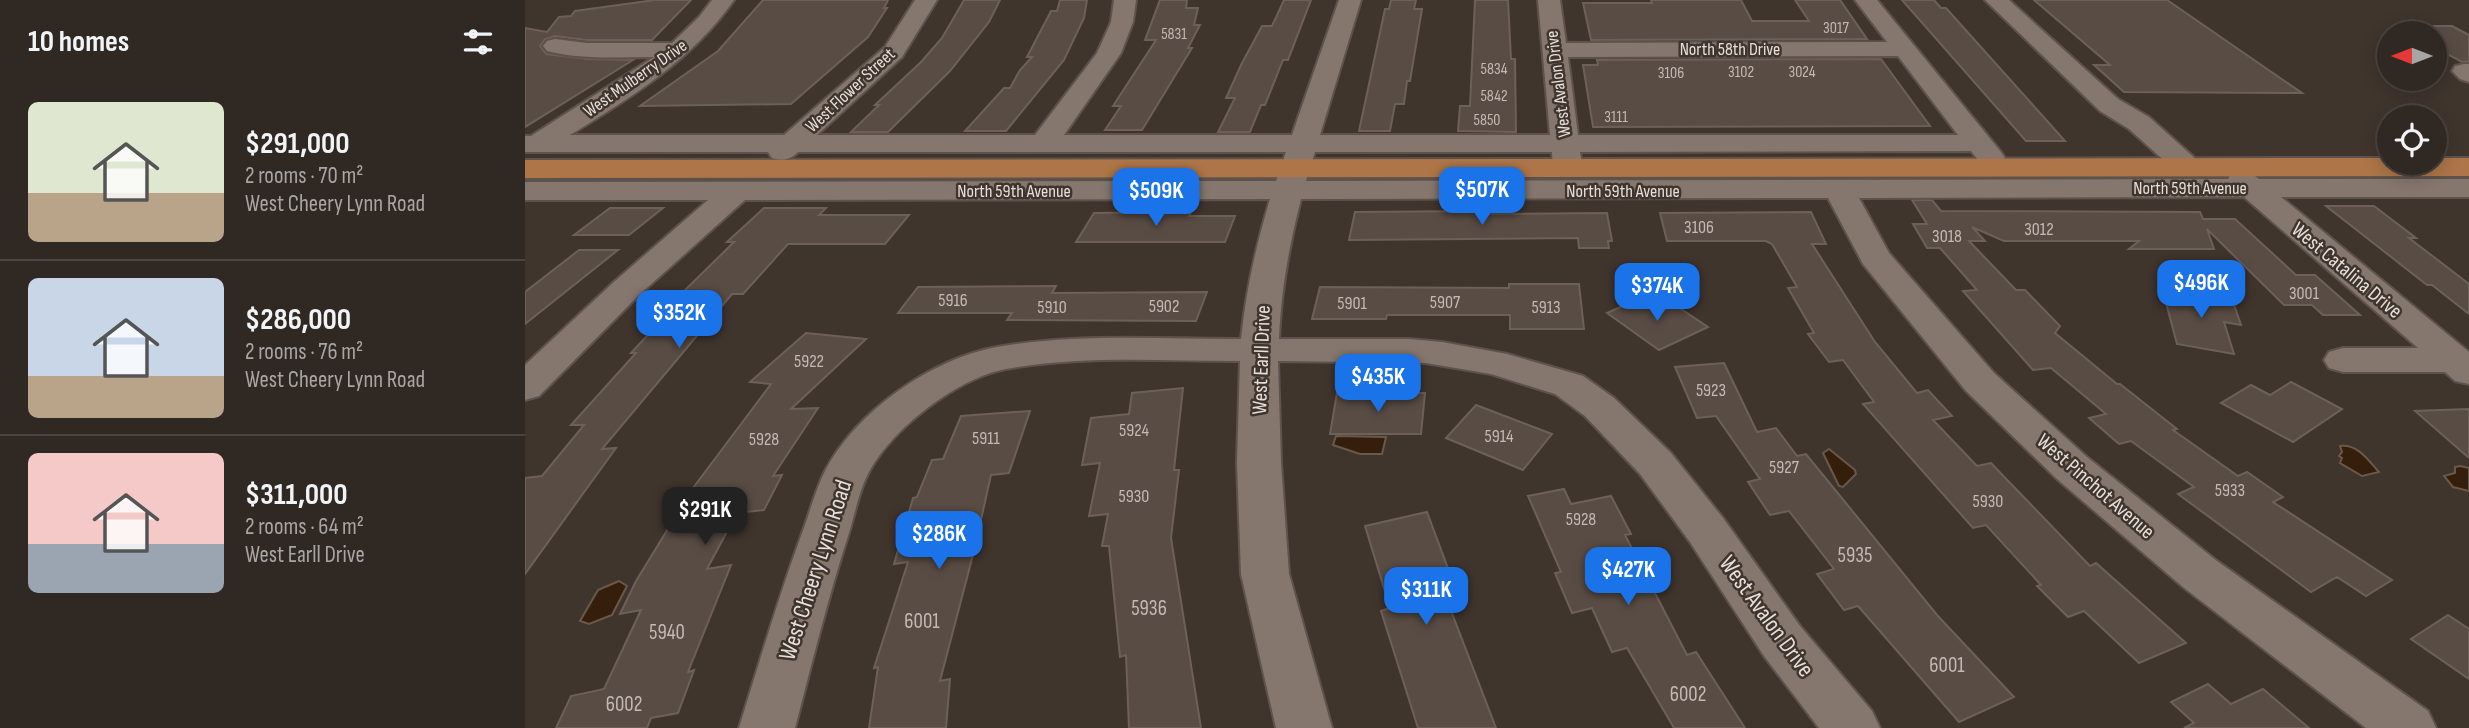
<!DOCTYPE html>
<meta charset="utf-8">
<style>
:root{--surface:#302822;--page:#38302a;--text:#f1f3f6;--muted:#a8a6a5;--line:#4b4440;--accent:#1a73e8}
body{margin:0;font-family:"Sofia Sans Condensed",sans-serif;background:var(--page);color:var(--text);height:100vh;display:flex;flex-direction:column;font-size:26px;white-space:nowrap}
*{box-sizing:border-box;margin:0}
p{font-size:23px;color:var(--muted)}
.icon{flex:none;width:38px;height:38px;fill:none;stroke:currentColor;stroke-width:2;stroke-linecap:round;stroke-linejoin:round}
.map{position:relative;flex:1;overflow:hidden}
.details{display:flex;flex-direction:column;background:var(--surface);width:525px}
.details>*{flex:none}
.needle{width:46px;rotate:270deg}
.fabs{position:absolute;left:1852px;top:21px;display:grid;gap:14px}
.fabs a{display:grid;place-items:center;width:70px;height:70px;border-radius:50%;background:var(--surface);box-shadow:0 4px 18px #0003,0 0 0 2px var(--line);font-size:35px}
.price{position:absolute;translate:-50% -60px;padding:0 16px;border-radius:14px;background:var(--accent);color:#fff;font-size:23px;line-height:46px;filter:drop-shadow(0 2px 4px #0008)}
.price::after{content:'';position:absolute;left:50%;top:42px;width:21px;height:16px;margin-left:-10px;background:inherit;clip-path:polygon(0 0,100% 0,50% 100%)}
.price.selected{background:#222;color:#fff}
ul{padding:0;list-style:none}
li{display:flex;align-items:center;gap:21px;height:175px;padding:0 28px}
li+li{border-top:2px solid var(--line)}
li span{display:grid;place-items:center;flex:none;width:196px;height:140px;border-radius:10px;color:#555}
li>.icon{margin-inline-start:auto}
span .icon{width:84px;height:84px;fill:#fffc;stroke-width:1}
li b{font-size:30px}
h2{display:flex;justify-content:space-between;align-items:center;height:84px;padding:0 28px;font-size:30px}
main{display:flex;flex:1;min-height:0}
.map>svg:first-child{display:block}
.water{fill:#351e0c;stroke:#6a584a;stroke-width:2}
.building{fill:#594c44;stroke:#6d6058;stroke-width:2}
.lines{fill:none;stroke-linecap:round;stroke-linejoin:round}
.minor-casing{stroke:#5d534c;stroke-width:4}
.major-casing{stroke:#5d534c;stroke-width:4}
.minor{fill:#85776e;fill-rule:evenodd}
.major{fill:#ad7548;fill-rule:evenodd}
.labels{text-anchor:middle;stroke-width:5;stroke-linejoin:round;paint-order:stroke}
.far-number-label{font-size:16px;fill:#c4bab5}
.far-street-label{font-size:18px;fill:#e7dfdb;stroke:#40352d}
.number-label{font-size:18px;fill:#c4bab5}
.street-label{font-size:21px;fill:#e7dfdb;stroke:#40352d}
.near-number-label{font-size:21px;fill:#c4bab5}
.near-street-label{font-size:24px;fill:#e7dfdb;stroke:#40352d}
</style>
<main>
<section class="details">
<h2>10 homes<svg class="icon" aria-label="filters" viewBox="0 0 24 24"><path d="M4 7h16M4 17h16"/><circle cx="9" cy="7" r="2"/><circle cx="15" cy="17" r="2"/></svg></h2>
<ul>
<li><span style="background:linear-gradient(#dfe7d0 65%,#b9a48a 0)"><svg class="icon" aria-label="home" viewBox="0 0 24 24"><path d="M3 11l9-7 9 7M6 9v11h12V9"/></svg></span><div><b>$291,000</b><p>2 rooms · 70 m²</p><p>West Cheery Lynn Road</p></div></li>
<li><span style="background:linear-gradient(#c9d6e8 70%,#b9a48a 0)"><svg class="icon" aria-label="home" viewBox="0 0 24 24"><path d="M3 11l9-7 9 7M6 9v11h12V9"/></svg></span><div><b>$286,000</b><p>2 rooms · 76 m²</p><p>West Cheery Lynn Road</p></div></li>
<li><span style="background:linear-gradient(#f6c9c9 65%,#9aa5b1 0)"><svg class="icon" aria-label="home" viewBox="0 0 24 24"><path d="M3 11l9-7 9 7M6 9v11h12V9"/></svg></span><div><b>$311,000</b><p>2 rooms · 64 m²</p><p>West Earll Drive</p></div></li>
</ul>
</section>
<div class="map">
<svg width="1944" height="728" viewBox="0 0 1944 728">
<rect width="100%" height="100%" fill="#40352d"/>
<!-- water -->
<g class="water">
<polygon points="811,436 861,437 857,454 835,454 808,445"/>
<path d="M1815 446C1833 444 1843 460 1854 472L1837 476 1815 463 1817 458 1814 456 1817 452Z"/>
<polygon points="1304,449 1330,470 1331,474 1318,487 1314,486 1298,453"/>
<polygon points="1935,466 1944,468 1944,491 1928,487 1919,476 1930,473 1930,467"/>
<polygon points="94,581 102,586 87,615 64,624 55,621 73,590"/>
</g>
<!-- building -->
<g class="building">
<polygon points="130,0 166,0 127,40 61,40 30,36 20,39 15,46 21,54 62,59 108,60 0,127 0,28 22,32 34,17 46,16 50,11"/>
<polygon points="238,0 363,0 359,8 362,8 343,37 266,104 115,106 193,51"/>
<polygon points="439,0 475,0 464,22 425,71 363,132 326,132 354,105 350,105 396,62 417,38"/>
<polygon points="535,0 562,0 559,18 539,60 481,131 440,131 479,88 485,88 495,70 507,57 502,57 526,11 532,11"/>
<polygon points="635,0 662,0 661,8 673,8 669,25 675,25 663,48 667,48 617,130 580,130 596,106 588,106 631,40 620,40"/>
<polygon points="759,0 786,0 763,60 758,60 740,105 736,105 725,132 693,132 710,98 701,98 716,65 737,26 747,26"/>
<polygon points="866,0 891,0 889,9 897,9 885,81 882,81 879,104 870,104 865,131 834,131 860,9 864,9"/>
<polygon points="950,0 983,0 986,59 990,59 991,132 933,131 935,106 945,106"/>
<polygon points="1126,0 1216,0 1227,21 1284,21 1270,0 1315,0 1342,39 1066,40 1058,3 1127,3"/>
<polygon points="1377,0 1409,0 1416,8 1421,8 1540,141 1501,141"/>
<polygon points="1509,0 1642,0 1777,93 1599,92 1569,65 1585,65"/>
<polygon points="1909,26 1927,26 1944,35 1944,61 1937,62 1909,47"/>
<polygon points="1356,59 1405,126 1068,127 1058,65 1073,65 1072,60"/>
<polygon points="1387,200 1407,200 1416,211 1675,212 1678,219 1710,219 1771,275 1790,275 1835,315 1798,315 1787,305 1759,305 1682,229 1689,249 1604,249 1614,241 1479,241 1447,227 1460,241 1444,241 1491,290 1500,290 1535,326 1530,333 1592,384 1595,384 1652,429 1648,430 1713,476 1722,472 1758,497 1748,502 1867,580 1841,596 1812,577 1786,592 1653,494 1669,487 1606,441 1594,444 1564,418 1581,414 1526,368 1508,370 1438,291 1452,290 1415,248 1402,248 1388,224 1402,224"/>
<polygon points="1801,206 1849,206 1891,238 1884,238 1944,284 1944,314 1907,285 1902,285"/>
<polygon points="85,208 138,208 104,235 49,235"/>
<polygon points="239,208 301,208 294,215 384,215 360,244 263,244 218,294 207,294 77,449 91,448 0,574 0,478 17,476 59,425 46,425 111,353 106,353 160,295 155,295 209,242 202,242"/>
<polygon points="954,211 954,214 1082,213 1087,241 1083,241 1084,248 1054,248 1053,238 824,240 830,212"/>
<polygon points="666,212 664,216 710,216 700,242 551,242 569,213"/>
<polygon points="1286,212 1301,244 1287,244 1350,342 1392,393 1403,390 1427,416 1408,420 1452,466 1466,463 1565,566 1571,563 1661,643 1614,663 1559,611 1543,617 1512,586 1516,585 1461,525 1448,528 1338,404 1349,402 1318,360 1304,362 1283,334 1289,333 1263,288 1272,287 1247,244 1241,241 1142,241 1135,213"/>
<polygon points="54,250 93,250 0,324 0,292"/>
<polygon points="984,284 1054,284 1059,329 985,329 985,315 862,315 861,319 787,319 795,287 984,288"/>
<polygon points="531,286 527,293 682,292 671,321 482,320 487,313 373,313 393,287"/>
<polygon points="1637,288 1707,299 1716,325 1699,322 1709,354 1652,344"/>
<polygon points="1118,297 1138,311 1150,305 1183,327 1134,350 1082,313"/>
<polygon points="281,333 341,339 266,409 293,408 248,476 257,475 239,510 212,513 182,569 206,565 163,672 169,670 153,713 126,718 122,728 31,728 46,696 79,689 116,610 95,614 111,581 168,488 246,384 225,382"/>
<polygon points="1199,363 1232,432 1251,428 1272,456 1281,454 1412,615 1489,697 1434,722 1333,606 1319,610 1292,574 1309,569 1264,511 1245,515 1223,482 1235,479 1191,416 1172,418 1150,367"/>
<polygon points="1766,382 1817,409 1768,442 1696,403 1726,385 1745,395"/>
<polygon points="658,388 649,470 654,470 646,538 676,728 604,728 601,655 595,657 584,546 577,546 583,514 564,516 575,463 557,465 566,418 604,414 607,393"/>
<polygon points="812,393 900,393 896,434 805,434"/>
<polygon points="951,405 1027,434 998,470 921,438"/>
<polygon points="1944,409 1944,458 1890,411"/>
<polygon points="505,411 484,473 466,475 449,551 415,681 425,679 421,728 344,728 353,667 349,668 383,562 369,564 388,498 392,497 407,460 418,459 436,416"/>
<polygon points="1039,489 1046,504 1086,496 1106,534 1100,535 1162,655 1171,652 1220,728 1149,728 1102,648 1087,652 1067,608 1047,613 1030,573 1036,572 1003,496"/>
<polygon points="902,512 924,571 912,574 971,728 893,728 856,611 865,608 840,526"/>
<polygon points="1923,615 1944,629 1944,679 1886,639"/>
<polygon points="1683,684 1706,704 1738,689 1784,728 1659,728 1669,723 1646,702"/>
</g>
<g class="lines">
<!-- minor casing -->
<g class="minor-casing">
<g id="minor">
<path d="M187 0H209C167 60 107 97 45 135H259L360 47 390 0H412L377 57 292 135H510L572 53 586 22 589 0H611L608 22 596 53 539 135H767L814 0H836L795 135H1025L1013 0H1035L1041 43 1362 42 1330 0H1352L1476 152 1480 158 1476 164C1460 168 1456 164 1446 151L1055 152 1058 168 1053 174 1043 177 1033 174 1028 168 1027 152H790L781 181 1703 179 1706 174C1718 171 1725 171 1734 179H1944V197H1756L1944 352V384L1930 381 1920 372H1818L1804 368 1799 360 1804 352 1818 348H1893L1719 197 1334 198 1364 253 1469 373 1562 457 1692 561 1903 711 1911 728H1841L1658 587 1532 479 1441 391 1338 264 1303 198 776 199C764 246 756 290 754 339H884L917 342 982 354 1058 376 1089 398 1146 453 1198 518 1275 626 1347 711 1355 728H1294L1239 656 1165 542 1115 474 1060 416 1030 394 966 374 901 363 753 361 756 463 764 574 807 728H751L716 574 712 463 715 361C637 361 557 355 481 369 432 378 367 429 344 472 334 490 330 514 324 533 303 597 287 663 270 728H214C234 663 253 599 276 536 284 515 290 491 300 471 332 411 406 359 472 347 552 333 635 339 716 339 721 290 731 246 745 199L220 200 114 295 14 396 0 400V365L90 281 183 200H0V182L751 181 761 152H273C265 160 258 161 247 158L243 152H0V136H6L129 57C94 57 57 60 22 51L18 46 22 41 30 39 61 43H147L174 17ZM1373 56 1433 135H1053L1043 57Z"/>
<polygon points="1460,0 1484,0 1593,99 1624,117 1673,161 1678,167 1673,173 1663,176 1653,173 1604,129 1575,111"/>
<polygon points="1939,64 1944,64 1944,82 1935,79 1927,71 1930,66"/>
</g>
</g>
<!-- major casing -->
<g class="major-casing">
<polygon id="major" points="1864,158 1864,163 1909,163 1909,158 1944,158 1944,176 0,178 0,160"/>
</g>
<!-- minor -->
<use href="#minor" class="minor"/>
<!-- major -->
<use href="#major" class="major"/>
</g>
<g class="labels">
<!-- far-number labels -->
<g class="far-number-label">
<text x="1311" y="33">3017</text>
<text x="649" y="39">5831</text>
<text x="969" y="74">5834</text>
<text x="1216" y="77">3102</text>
<text x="1277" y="77">3024</text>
<text x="1146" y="78">3106</text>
<text x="969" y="101">5842</text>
<text x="1091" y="122">3111</text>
<text x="962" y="125">5850</text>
</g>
<!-- far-street labels -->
<g class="far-street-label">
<text x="1205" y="55">North 58th Drive</text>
<text transform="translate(110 78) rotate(-35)" y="6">West Mulberry Drive</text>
<text transform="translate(1033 84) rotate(-97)" y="6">West Avalon Drive</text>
<text transform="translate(325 90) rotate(-43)" y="6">West Flower Street</text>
<text x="1665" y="194">North 59th Avenue</text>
<text x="489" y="197">North 59th Avenue</text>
<text x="1098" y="197">North 59th Avenue</text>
</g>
<!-- number labels -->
<g class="number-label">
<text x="1174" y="233">3106</text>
<text x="1514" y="235">3012</text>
<text x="1422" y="242">3018</text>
<text x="1779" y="299">3001</text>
<text x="428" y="306">5916</text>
<text x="920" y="308">5907</text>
<text x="827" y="309">5901</text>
<text x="639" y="312">5902</text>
<text x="527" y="313">5910</text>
<text x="1021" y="313">5913</text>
<text x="284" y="367">5922</text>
<text x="1186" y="396">5923</text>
<text x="609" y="436">5924</text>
<text x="974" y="442">5914</text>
<text x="461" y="444">5911</text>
<text x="239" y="445">5928</text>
<text x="1259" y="473">5927</text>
<text x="1705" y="496">5933</text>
<text x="609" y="502">5930</text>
<text x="1463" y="507">5930</text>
<text x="1056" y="525">5928</text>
</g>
<!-- street labels -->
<g class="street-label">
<text transform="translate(1822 270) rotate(40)" y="7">West Catalina Drive</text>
<text transform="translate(736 360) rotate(-88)" y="7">West Earll Drive</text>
<text transform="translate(1571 486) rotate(41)" y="7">West Pinchot Avenue</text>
</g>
<!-- near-number labels -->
<g class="near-number-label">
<text x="1330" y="562">5935</text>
<text x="624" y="615">5936</text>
<text x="397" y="628">6001</text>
<text x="142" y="639">5940</text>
<text x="1422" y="672">6001</text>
<text x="1163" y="701">6002</text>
<text x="99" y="711">6002</text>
</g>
<!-- near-street labels -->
<g class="near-street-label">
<text transform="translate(290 570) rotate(-72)" y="8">West Cheery Lynn Road</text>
<text transform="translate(1242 616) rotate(54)" y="8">West Avalon Drive</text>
</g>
</g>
</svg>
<div class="fabs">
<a><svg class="needle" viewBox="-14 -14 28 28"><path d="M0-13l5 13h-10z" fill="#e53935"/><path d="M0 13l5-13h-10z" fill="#a8a6a5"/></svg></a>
<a><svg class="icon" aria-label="locate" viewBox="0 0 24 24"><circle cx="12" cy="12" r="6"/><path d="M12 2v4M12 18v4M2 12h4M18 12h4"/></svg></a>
</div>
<b class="price" style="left:957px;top:227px">$507K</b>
<b class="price" style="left:631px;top:228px">$509K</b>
<b class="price" style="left:1676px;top:320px">$496K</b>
<b class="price" style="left:1132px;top:323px">$374K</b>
<b class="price" style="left:154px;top:350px">$352K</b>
<b class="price" style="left:853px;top:414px">$435K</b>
<b class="price selected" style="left:180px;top:547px">$291K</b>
<b class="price" style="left:414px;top:571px">$286K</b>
<b class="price" style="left:1103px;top:607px">$427K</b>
<b class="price" style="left:901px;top:627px">$311K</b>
</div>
</main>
